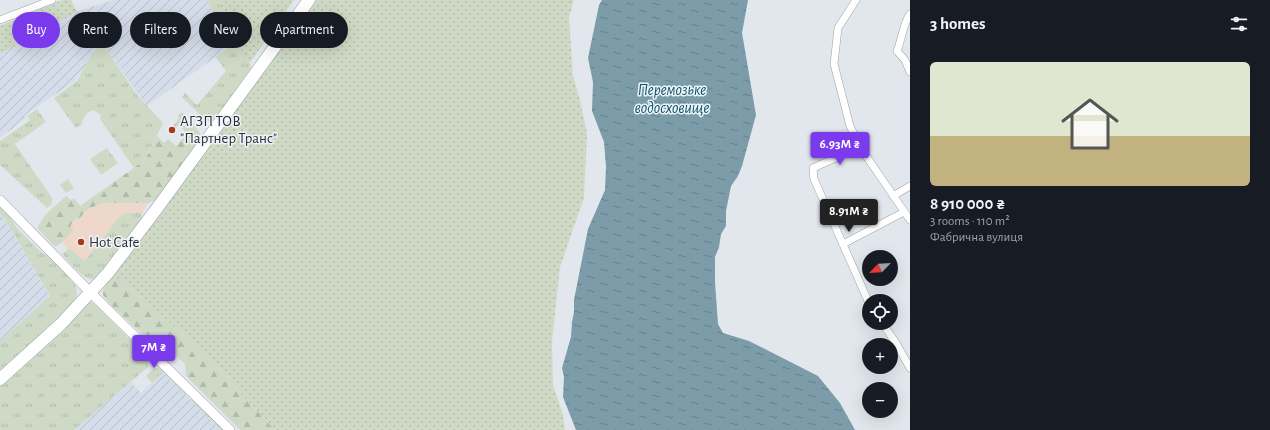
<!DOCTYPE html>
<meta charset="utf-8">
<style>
:root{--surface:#171b24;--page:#20242c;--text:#f1f3f6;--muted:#9ea1a6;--accent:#7c3aed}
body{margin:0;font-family:"Alegreya Sans",sans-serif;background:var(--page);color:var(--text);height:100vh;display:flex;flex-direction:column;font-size:15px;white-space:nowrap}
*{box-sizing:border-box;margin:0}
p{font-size:13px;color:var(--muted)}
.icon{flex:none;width:22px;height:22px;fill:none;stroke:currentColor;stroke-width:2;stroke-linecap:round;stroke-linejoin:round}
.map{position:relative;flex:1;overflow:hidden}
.drawer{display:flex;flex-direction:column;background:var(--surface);width:360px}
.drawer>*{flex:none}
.banner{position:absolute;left:12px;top:12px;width:380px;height:36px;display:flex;gap:8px}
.needle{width:26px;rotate:245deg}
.controls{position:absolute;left:862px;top:250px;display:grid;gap:8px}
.controls a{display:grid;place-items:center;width:36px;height:36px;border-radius:50%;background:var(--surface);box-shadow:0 4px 16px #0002;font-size:20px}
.price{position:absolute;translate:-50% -34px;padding:0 9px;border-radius:4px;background:var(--accent);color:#fff;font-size:13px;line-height:26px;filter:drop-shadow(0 1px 2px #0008)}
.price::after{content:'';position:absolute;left:50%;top:24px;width:12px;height:9px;margin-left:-6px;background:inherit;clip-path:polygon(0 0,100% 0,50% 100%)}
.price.current{background:#222;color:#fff}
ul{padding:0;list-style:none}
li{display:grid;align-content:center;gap:8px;height:212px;padding:0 20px}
li span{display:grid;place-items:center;height:124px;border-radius:6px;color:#555}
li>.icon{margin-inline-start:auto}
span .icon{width:72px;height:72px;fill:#fffc;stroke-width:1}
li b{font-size:17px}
h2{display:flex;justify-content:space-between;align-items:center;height:48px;padding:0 20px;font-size:17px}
.tag{padding:0 14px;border-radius:18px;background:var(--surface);box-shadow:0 4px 16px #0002;font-size:14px;line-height:36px}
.tag.current{background:var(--accent);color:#fff}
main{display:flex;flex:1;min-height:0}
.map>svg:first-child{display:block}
.commercial{fill:#eed8cb}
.industrial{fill:url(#industrial-furrows)}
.grass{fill:url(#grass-tufts)}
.forest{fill:url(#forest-firs)}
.garden{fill:url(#garden-dots)}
.water{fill:url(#water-ripples)}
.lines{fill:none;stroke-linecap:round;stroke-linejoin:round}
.street-casing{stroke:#9da2a8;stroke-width:8}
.secondary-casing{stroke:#9da2a8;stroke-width:10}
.highway-casing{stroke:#9da2a8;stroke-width:13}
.street{stroke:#fff;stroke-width:7}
.secondary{stroke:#fff;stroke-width:9}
.highway{stroke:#fff;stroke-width:12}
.poi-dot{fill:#a33c17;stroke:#eff4fa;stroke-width:1.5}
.labels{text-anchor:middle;stroke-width:3;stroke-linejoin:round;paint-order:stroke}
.poi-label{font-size:15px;fill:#2d2e31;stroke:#eff4fa;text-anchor:start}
.water-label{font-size:16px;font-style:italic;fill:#0d5366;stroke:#eff4fa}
</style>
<main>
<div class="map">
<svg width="910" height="430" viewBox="0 0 910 430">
<defs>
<pattern id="industrial-furrows" width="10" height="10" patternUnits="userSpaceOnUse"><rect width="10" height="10" fill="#d4dde9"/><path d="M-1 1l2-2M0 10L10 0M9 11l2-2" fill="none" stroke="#b6bec8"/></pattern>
<pattern id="grass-tufts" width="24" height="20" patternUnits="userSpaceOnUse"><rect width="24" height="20" fill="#cfdac6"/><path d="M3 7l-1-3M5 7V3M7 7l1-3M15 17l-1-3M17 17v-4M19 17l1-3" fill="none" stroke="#b2bbab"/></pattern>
<pattern id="forest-firs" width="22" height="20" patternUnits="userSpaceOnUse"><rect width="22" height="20" fill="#cfdac6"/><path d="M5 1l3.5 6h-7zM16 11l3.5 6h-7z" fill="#b2bbab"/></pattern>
<pattern id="garden-dots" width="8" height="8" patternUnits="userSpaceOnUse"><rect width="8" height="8" fill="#cfdac6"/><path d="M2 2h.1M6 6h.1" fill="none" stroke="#b2bbab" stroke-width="1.8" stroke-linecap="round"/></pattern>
<pattern id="water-ripples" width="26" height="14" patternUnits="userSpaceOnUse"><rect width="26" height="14" fill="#7b9ca8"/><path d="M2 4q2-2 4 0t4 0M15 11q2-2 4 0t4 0" fill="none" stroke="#658089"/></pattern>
</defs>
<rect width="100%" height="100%" fill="#e2e7ed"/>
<!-- commercial -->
<polygon class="commercial" points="101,203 148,203 142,214 139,212 127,213 119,217 85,261 62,244 73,229 70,226 76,218 79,220 85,211"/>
<!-- industrial -->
<g class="industrial">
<polygon points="113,0 207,0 231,46 147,106 101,42 75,81 24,116 26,118 0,138 0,54 79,11"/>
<polygon points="0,214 4,217 50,297 0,341"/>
<polygon points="163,372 221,430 74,430 131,382 141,393"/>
</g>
<!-- grass -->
<g class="grass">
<polygon points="207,0 218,0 252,68 213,122 206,121 182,97 185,93 197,105 226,71 216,57 231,46"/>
<polygon points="101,42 138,96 163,123 144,161 134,168 100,119 101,115 93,110 87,113 82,121 83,123 76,128 54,98 77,81 86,64"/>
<polygon points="37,109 46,122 15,144 52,198 52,203 47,208 0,165 0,141 30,120 27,116"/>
<polygon points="180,113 183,113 186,116 176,128 173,125 179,119 178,116"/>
<polygon points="107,148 118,163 101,175 90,159"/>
<polygon points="68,179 74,188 66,193 60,185"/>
<polygon points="0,207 10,217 17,228 41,252 51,258 71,279 76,287 77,294 76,299 60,317 0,370 0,341 50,296 4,217 0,214"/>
<path d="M139 212 142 214 141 222 98 277C95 279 92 280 89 279 80 276 69 261 62 254L69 248 85 261 119 217 127 213Z"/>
<polygon points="88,302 91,302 95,304 149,359 148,367 74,430 0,430 0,386 31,359"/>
<polygon points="157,368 162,369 185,390 186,395 163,372 152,383 146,376 153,369"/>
<polygon points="190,399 195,400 225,430 221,430"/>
</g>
<!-- forest -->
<g class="forest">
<path d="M187 123 193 124 200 133V140L158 199 148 203H101L85 211 79 220 76 218 70 226 74 229C68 236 63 243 55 247L37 228 46 214 66 196 71 200 74 198 80 206 145 160 157 136 164 143 168 139 176 146 187 134 182 128Z"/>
<polygon points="114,275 201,349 275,430 240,430 186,376 185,364 168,348 157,348 112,306 103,295 103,290 105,286"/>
</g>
<!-- garden -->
<g class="garden">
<polygon points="62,0 71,0 77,11 79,11 0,54 0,26"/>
<polygon points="218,0 294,0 249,64"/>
<polygon points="314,0 574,0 569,17 573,76 579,96 587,133 584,198 560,267 552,341 553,385 563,415 565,430 275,430 201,349 114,275 162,212 180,185"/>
</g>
<!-- water -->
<polygon class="water" points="602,0 748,0 742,33 756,115 742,166 738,176 731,186 726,211 726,226 721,234 719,247 715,257 715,282 718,324 723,333 749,341 818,376 840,403 855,430 576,430 563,397 564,377 562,368 571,337 572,322 574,312 574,300 588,229 605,190 606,167 604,142 592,111 593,82 588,58 599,5"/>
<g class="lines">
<!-- street casing -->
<g class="street-casing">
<g id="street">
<polyline points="856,0 838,28 834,64 850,126 860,147 910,220"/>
<path d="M910 14C903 24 902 39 897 51L905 60 910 72"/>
<polyline points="0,20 52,0"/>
<polyline points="860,147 813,168 814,179 869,303"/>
<polyline points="893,196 910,186"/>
<polyline points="843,244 904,212"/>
<polyline points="882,323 896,343 910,368"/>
</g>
</g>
<!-- secondary casing -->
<g class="secondary-casing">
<polyline id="secondary" points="0,200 91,293 230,430"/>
</g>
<!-- highway casing -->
<g class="highway-casing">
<polyline id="highway" points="0,379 61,324 108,273 158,207 309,0"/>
</g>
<!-- street -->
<use href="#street" class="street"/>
<!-- secondary -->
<use href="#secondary" class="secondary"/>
<!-- highway -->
<use href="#highway" class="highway"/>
</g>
<!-- markers -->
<g class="poi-dot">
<circle cx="172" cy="130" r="4"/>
<circle cx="81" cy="242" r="4"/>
</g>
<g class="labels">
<!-- poi labels -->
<g class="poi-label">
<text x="180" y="126">АГЗП ТОВ<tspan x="180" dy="17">"Партнер Транс"</tspan></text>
<text x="89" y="247">Hot Cafe</text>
</g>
<!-- water labels -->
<g class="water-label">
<text x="672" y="95">Перемозьке<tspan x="672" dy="18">водосховище</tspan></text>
</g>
</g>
</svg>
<div class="controls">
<a><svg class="needle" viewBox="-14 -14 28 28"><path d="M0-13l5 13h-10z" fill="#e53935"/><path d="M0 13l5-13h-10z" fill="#9ea1a6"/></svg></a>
<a><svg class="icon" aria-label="locate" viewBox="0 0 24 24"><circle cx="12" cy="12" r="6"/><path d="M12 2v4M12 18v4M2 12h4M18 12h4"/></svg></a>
<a>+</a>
<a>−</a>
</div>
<b class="price" style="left:840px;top:166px">6.93M ₴</b>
<b class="price current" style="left:849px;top:233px">8.91M ₴</b>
<b class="price" style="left:154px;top:369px">7M ₴</b>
<div class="banner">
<a class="tag current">Buy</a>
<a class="tag">Rent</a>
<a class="tag">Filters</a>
<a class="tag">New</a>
<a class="tag">Apartment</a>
</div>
</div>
<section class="drawer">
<h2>3 homes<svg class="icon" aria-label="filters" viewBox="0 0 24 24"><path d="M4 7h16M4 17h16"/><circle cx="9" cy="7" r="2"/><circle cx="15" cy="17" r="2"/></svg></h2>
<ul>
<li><span style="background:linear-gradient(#dfe7d0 60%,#c2b280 0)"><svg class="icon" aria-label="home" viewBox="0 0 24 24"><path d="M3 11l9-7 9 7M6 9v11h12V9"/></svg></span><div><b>8 910 000 ₴</b><p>3 rooms · 110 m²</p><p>Фабрична вулиця</p></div></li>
</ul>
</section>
</main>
